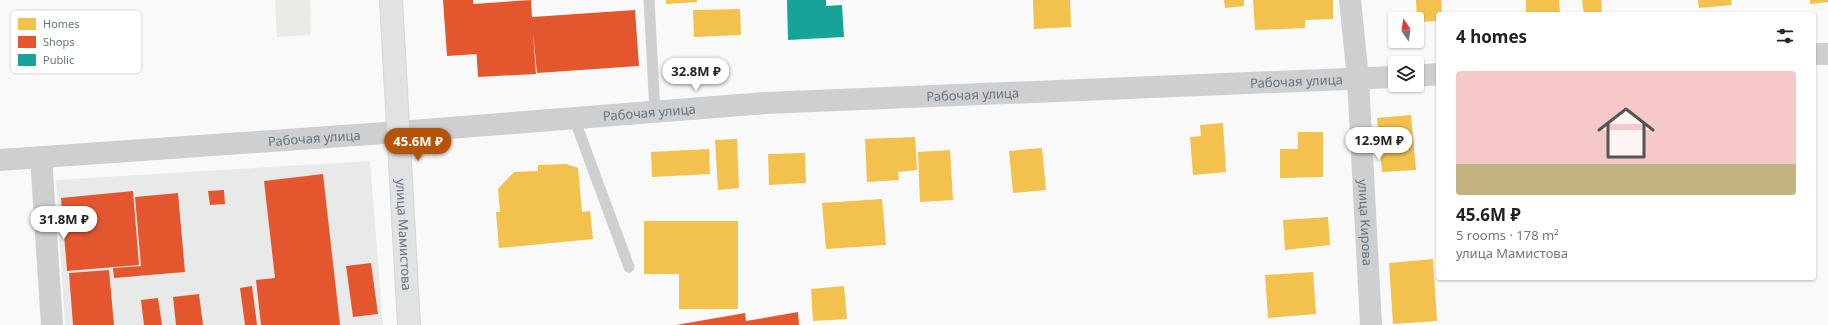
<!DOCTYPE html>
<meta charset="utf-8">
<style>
:root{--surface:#fff;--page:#f6f6f6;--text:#202124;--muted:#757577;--accent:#b45309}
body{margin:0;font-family:"Noto Sans",sans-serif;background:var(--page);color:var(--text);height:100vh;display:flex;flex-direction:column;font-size:15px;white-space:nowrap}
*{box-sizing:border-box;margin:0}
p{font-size:13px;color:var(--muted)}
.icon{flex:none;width:22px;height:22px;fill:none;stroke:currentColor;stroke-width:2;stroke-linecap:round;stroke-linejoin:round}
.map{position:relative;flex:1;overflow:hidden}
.drawer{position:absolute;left:1436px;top:12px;width:380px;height:268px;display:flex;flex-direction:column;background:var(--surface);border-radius:4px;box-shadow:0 1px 3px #0004}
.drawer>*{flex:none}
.needle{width:26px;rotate:347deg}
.tools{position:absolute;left:1388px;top:12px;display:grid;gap:8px}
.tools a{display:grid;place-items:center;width:36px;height:36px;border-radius:4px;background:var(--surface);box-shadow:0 1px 3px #0004;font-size:20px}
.price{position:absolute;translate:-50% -34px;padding:0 9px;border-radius:14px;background:#fff;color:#222;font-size:13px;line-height:26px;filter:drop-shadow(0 1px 2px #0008)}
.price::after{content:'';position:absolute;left:50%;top:24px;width:12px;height:9px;margin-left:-6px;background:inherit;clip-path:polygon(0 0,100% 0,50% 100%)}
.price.active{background:var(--accent);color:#fff}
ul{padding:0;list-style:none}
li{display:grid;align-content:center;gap:8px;height:212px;padding:0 20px}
li span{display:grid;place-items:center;height:124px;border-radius:4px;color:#555}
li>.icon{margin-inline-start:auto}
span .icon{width:72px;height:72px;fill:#fffc;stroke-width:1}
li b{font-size:17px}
h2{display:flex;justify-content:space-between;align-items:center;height:48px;padding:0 20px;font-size:17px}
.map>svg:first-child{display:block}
.built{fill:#e8e9e9}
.green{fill:#e8ebe6}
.homes{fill:#f2c14e}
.shops{fill:#e4572e}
.public{fill:#17a398}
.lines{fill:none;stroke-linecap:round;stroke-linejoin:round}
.secondary-casing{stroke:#d5d6d7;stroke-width:24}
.lane{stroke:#cecfd0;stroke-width:11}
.street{stroke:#cecfd0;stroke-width:22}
.secondary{stroke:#e1e2e2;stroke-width:22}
.labels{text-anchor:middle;stroke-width:4;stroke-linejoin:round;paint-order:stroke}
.street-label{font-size:13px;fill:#657683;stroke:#fff}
.key{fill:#fff;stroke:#d1d6da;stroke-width:1}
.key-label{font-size:11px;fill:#657683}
</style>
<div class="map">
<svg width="1828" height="325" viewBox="0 0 1828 325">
<rect width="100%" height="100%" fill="#f9f9f9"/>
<!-- built -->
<polygon class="built" points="370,161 383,325 65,325 56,180"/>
<!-- green -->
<polygon class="green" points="275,0 310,0 311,35 277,37"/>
<!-- homes -->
<g class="homes">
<polygon points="666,0 697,0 697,2 666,4"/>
<polygon points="1033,0 1070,0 1071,27 1034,29"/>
<polygon points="1224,0 1244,0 1244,6 1225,8"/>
<polygon points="1253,0 1333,0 1333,19 1305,20 1305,28 1255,30"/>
<polygon points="1416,0 1441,0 1442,14 1438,14 1438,21 1417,22"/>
<polygon points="1526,0 1559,0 1560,14 1526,14"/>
<polygon points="1582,0 1601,0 1602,14 1584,14"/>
<polygon points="1698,0 1731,0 1732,5 1699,8"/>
<polygon points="1810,0 1828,0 1828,2 1810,4"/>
<polygon points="740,9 741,35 694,37 693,10"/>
<polygon points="1411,115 1416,170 1382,172 1377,118"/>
<polygon points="1223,123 1226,172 1193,175 1190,137 1201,136 1200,125"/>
<polygon points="1298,132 1323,132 1323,177 1280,178 1280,149 1298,149"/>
<polygon points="915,137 917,170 898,172 899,180 867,182 865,139"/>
<polygon points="737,139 739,188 718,190 715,140"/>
<polygon points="1042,148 1046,190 1013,193 1009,151"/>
<polygon points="709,149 710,174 652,177 651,152"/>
<polygon points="950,150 953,200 920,202 918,152"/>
<polygon points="805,153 806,183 769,185 768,154"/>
<polygon points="566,164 578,168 582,212 590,211 593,239 499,248 496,212 500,212 498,189 514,172 538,171 538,165"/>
<polygon points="882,199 886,245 826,249 822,203"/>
<polygon points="1328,217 1330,245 1285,250 1283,220"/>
<polygon points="644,221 738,221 738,309 679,309 679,274 644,274"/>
<polygon points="1433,259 1437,321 1393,324 1389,263"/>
<polygon points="1313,272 1316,314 1268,318 1265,275"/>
<polygon points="844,286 847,319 813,321 811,289"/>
</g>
<!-- shops -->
<g class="shops">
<polygon points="443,0 473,0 473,4 531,0 532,17 635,10 639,66 537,73 533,33 536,74 478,77 474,14 477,54 447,56"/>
<polygon points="323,174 340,325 261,325 256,280 275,278 264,181"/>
<polygon points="224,190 225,204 210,205 208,191"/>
<polygon points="133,191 139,265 67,271 61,198"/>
<polygon points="178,193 185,272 114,278 113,268 141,266 135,197"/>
<polygon points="371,263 378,314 353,317 346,266"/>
<polygon points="109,270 114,325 73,325 69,273"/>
<polygon points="252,286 257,325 245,325 240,288"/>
<polygon points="199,294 203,325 176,325 173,297"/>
<polygon points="158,298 162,325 144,325 141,300"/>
<polygon points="798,312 799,325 676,325 745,313 746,321"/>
</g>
<!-- public -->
<polygon class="public" points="787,0 826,0 826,6 842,5 844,37 788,40"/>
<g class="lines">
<!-- secondary casing -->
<g class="secondary-casing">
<g id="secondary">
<path id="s3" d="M391 0 409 325"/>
</g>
</g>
<!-- lane -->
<g class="lane">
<polyline points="649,0 655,112"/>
<polyline points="574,118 629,267"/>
</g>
<!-- street -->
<g class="street">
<path id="s1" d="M1350 0 1358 79 1371 325"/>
<polyline points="1814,54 1828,54"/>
<polyline points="1417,76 1438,74"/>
<polyline points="41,157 52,325"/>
<path id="s2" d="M0 160 399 132 766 103 1395 77"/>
</g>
<!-- secondary -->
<use href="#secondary" class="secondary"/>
</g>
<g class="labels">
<!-- street labels -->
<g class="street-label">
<text dy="5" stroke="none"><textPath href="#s2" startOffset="1299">Рабочая улица</textPath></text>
<text dy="5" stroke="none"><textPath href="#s2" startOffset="975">Рабочая улица</textPath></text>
<text dy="5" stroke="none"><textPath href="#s2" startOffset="651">Рабочая улица</textPath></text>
<text dy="5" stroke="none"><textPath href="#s2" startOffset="315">Рабочая улица</textPath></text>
<text dy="5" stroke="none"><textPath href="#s1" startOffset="223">улица Кирова</textPath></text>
<text dy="5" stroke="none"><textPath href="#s3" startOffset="235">улица Мамистова</textPath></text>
</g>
</g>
<!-- legend -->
<rect x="10" y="10" width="132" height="64" rx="6" class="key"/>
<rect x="18" y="18" width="18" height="12" fill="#f2c14e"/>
<rect x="18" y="36" width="18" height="12" fill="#e4572e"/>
<rect x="18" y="54" width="18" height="12" fill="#17a398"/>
<g class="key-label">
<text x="43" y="28">Homes</text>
<text x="43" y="46">Shops</text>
<text x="43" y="64">Public</text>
</g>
</svg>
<div class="tools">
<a><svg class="needle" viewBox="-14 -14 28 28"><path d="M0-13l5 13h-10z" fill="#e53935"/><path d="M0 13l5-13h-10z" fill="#757577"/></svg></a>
<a><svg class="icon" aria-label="layers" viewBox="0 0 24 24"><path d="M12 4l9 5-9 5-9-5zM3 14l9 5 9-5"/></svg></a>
</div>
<b class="price" style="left:696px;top:92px">32.8M ₽</b>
<b class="price" style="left:1379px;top:161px">12.9M ₽</b>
<b class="price active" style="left:418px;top:162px">45.6M ₽</b>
<b class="price" style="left:64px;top:240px">31.8M ₽</b>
<section class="drawer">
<h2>4 homes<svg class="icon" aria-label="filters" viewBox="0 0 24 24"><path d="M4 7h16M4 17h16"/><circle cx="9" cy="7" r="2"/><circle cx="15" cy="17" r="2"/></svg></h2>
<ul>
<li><span style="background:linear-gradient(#f6c9c9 75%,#c2b280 0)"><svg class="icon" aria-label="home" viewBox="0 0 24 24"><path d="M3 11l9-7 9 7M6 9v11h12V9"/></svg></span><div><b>45.6M ₽</b><p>5 rooms · 178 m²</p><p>улица Мамистова</p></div></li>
</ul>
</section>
</div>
